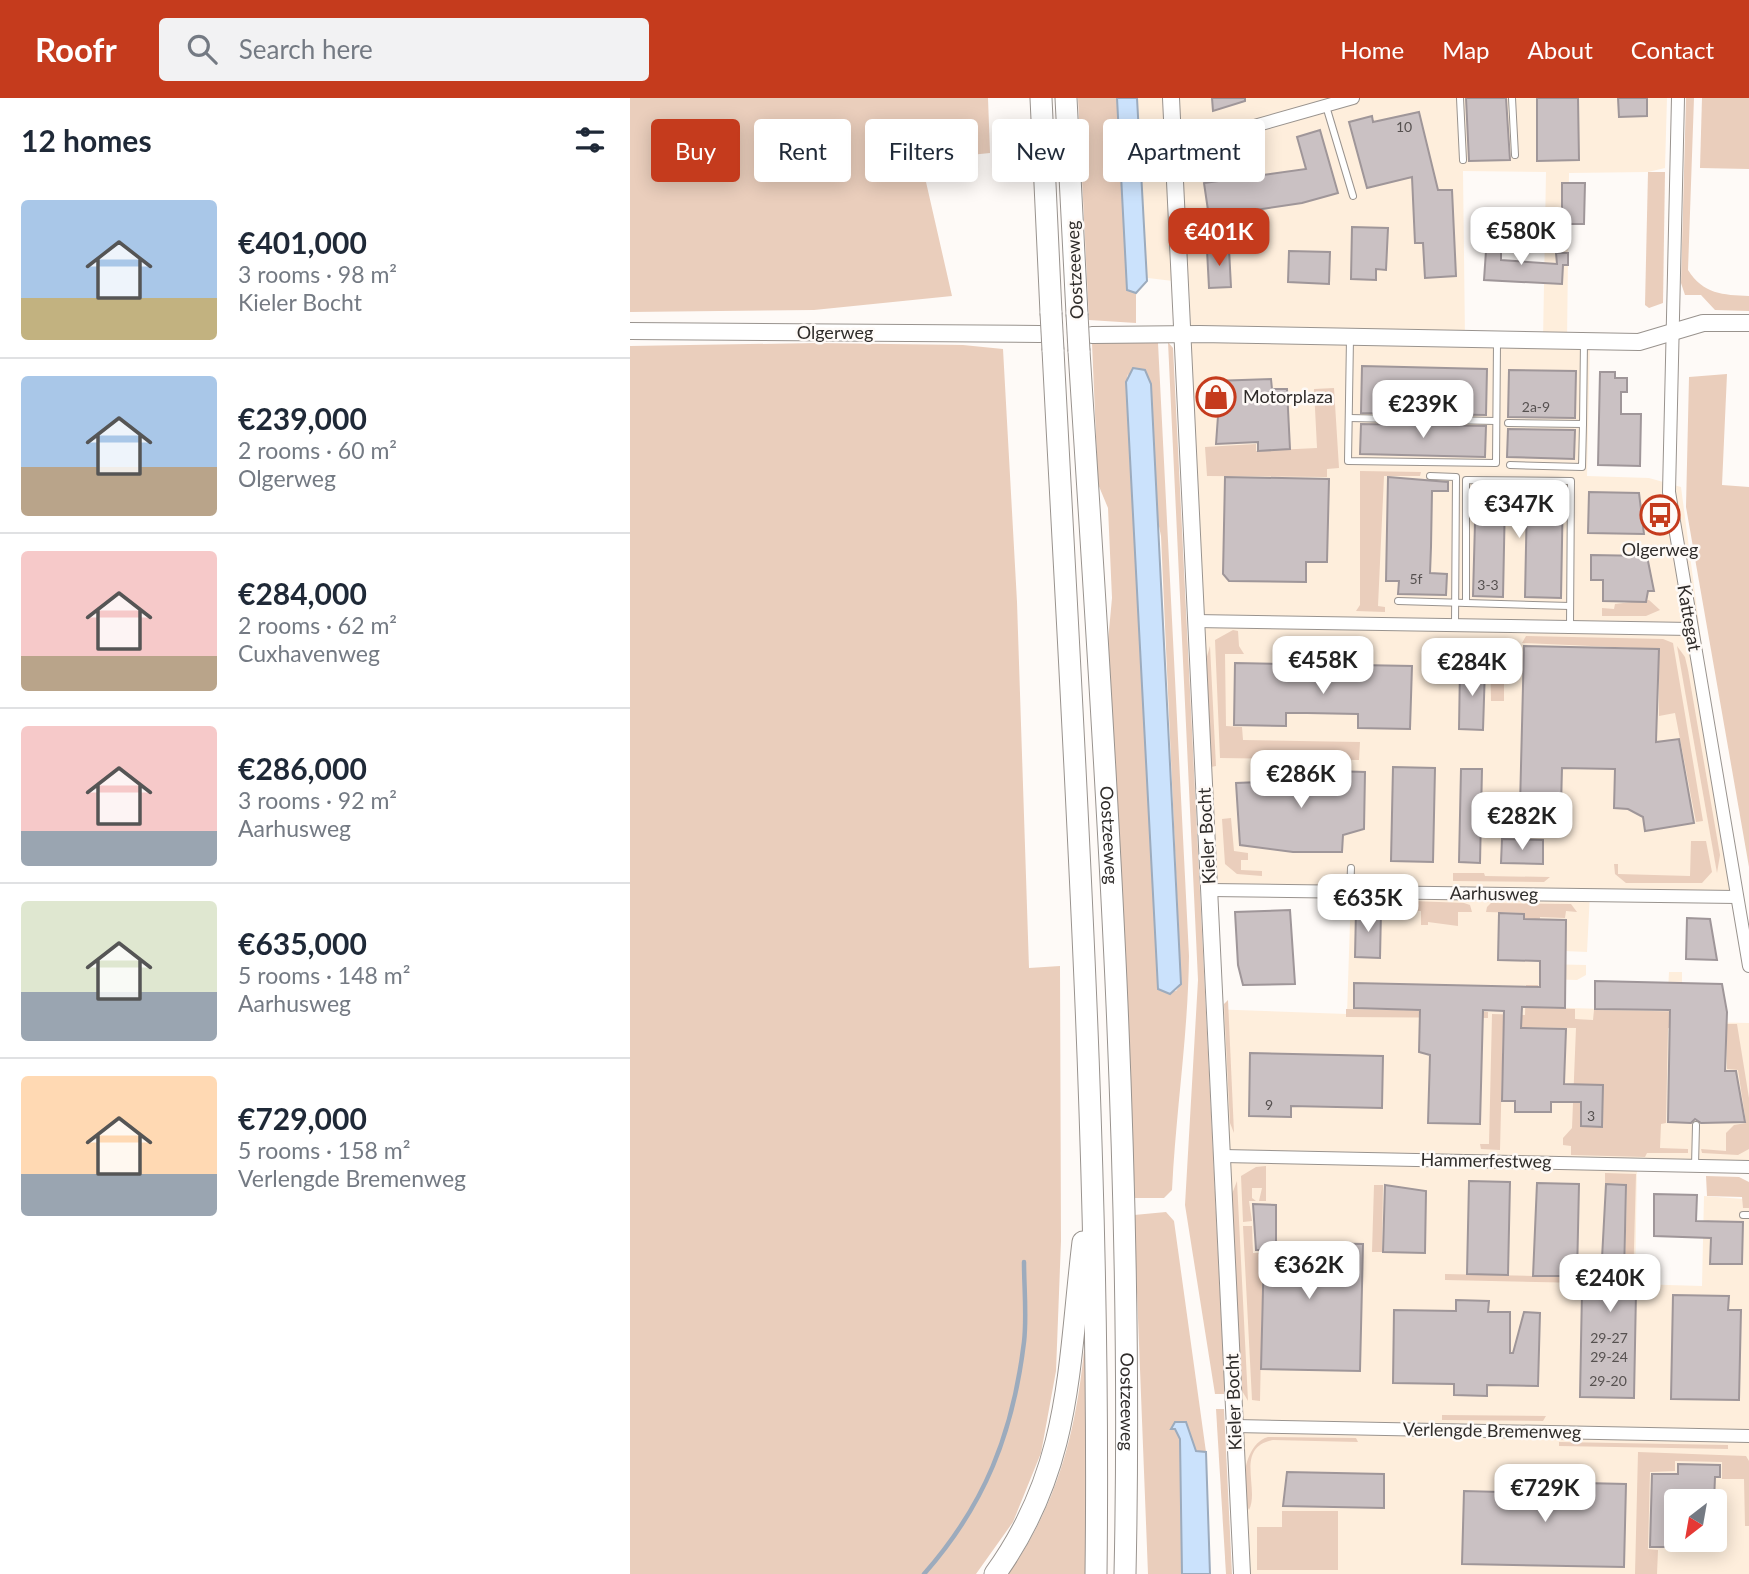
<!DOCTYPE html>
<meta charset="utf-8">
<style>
:root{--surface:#fff;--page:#f2f2f3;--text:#1f2937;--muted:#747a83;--line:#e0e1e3;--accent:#c53b1d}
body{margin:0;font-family:Lato,sans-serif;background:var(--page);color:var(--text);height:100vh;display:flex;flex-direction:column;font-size:26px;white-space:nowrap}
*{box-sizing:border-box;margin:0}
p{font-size:23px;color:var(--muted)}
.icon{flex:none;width:38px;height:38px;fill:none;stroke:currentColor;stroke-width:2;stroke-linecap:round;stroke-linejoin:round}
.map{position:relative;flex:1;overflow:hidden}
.panel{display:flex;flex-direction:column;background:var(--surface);width:630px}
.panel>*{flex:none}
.banner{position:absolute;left:21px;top:21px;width:665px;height:63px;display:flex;gap:14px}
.needle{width:46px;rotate:211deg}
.buttons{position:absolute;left:1034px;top:1391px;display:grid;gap:14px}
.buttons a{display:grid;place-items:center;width:63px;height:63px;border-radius:7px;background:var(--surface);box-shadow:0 4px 18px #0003;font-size:35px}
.price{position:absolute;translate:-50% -60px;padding:0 16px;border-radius:14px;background:#fff;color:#222;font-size:23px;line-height:46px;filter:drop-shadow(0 2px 4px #0008)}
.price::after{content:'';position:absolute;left:50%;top:42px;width:21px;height:16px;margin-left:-10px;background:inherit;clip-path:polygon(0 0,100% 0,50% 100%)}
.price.active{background:var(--accent);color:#fff}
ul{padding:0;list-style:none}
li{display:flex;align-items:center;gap:21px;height:175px;padding:0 21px}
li+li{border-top:2px solid var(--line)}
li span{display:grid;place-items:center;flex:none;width:196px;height:140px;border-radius:7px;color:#555}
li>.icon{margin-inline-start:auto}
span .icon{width:84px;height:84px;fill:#fffc;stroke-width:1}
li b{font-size:30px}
h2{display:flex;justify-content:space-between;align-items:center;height:84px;padding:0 21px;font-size:30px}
.tag{padding:0 24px;border-radius:7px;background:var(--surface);box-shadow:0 4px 18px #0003;font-size:24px;line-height:63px}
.tag.active{background:var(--accent);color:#fff}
header{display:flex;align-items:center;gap:42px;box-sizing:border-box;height:98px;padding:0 35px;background:var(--accent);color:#fff}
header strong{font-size:33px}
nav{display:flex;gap:38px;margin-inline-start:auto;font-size:24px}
.search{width:490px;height:63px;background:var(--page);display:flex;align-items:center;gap:18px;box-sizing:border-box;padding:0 24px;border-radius:7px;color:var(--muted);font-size:26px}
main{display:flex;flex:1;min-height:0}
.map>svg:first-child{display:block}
.industrial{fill:#feeedc;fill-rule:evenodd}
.green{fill:#eacebc;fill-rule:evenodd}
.water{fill:#cbe2fc;stroke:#9cabbd;stroke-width:2}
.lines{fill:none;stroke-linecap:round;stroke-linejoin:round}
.stream{stroke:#9cabbd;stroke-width:4.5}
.building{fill:#cac1c3;stroke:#9f9699;stroke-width:2}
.service-casing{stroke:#99938e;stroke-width:8}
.minor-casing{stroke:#99938e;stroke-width:14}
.tertiary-casing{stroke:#99938e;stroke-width:18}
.trunk-casing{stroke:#99938e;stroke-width:23}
.service{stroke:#fff;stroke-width:6}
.minor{stroke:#fff;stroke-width:12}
.tertiary{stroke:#fff;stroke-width:16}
.trunk{stroke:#fff;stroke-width:21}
.trunk-bridge-casing{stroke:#99938e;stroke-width:23;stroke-linecap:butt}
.trunk-bridge{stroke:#fff;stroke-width:21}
.labels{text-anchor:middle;stroke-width:5;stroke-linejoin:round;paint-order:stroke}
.number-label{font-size:14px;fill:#565150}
.street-label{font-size:18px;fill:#2f2c2a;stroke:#fefaf7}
.poi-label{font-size:18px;fill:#2f2c2a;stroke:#fefaf7;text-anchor:start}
</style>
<header>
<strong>Roofr</strong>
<div class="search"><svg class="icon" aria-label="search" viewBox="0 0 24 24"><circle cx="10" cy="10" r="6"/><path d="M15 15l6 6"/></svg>Search here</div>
<nav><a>Home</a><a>Map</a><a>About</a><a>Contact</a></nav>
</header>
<main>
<section class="panel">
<h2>12 homes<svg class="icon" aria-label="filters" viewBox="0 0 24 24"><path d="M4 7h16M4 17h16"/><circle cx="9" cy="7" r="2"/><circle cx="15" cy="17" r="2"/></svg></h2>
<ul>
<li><span style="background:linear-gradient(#a9c7e8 70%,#c2b280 0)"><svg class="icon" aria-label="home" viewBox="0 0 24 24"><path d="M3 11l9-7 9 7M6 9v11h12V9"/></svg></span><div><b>€401,000</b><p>3 rooms · 98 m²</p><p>Kieler Bocht</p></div></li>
<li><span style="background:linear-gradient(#a9c7e8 65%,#b9a48a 0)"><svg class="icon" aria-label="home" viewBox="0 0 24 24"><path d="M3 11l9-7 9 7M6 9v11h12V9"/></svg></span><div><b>€239,000</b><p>2 rooms · 60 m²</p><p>Olgerweg</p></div></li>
<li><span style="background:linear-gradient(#f6c9c9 75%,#b9a48a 0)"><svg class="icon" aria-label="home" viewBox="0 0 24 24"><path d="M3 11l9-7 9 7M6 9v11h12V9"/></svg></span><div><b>€284,000</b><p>2 rooms · 62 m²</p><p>Cuxhavenweg</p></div></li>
<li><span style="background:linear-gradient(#f6c9c9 75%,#9aa5b1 0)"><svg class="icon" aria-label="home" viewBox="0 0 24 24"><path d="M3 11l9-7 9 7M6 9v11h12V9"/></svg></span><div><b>€286,000</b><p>3 rooms · 92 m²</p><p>Aarhusweg</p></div></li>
<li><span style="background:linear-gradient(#dfe7d0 65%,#9aa5b1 0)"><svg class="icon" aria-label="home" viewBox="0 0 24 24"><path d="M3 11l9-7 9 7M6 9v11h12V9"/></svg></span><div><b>€635,000</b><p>5 rooms · 148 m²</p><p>Aarhusweg</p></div></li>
<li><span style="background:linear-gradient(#ffd9b3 70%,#9aa5b1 0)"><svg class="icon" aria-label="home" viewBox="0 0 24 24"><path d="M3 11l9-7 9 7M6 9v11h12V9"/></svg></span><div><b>€729,000</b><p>5 rooms · 158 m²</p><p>Verlengde Bremenweg</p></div></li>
</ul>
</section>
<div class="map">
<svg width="1119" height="1476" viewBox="0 0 1119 1476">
<rect width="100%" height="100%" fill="#fefaf7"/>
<!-- industrial -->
<path class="industrial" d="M500 0H1037L1035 70 1018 74 939 75 937 244 960 243 957 378 1019 380 1051 389 1104 792 1039 798 960 795 957 854 911 852V866L956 867V877L947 882 911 881 910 909 1037 913 1039 874H1052V913L1067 924 1119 925V1064L1007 1068 1005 1186 1072 1188 1074 1098 1113 1101 1119 1094V1476H607L579 911 717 916 721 793 574 790 548 267 561 240 559 185 510 179ZM833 73 916 74 913 243 835 241ZM1046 1404H1085V1442H1046Z"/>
<!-- green -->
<g class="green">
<polygon points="0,0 358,0 360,55 291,62 322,198 184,212 0,214"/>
<polygon points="448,0 487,0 497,192 506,195 506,225 459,222"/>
<path d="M1056 0H1064L1058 172C1073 196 1093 197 1119 198V213L1085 212 1071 197H1055L1051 185Z"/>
<polygon points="1072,0 1119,0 1119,71 1070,70"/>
<polygon points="1018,74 1035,74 1033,205 1019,210 1015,207"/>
<path d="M493 243 528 245 559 858C558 938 546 1012 542 1092L534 1100H505L477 554 482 500 478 410 468 386 462 245ZM498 276 531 438 551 886 546 893 534 894 528 891 496 285Z"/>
<polygon points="538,244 543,250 595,1296 585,1296 555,1107 568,882"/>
<polygon points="187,245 333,247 373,251 387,504 399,870 430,868 431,1143 426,1273 411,1355 383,1424 346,1476 0,1476 0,248"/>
<polygon points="1097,276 1092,387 1119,389 1119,769 1056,409 1059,279"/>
<polygon points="704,290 709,370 697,371 697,379 577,378 575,349 626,346 626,353 687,350 684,291"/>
<polygon points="730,373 791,374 790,378 754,378 748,508 755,509 755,514 726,513 730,507"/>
<polygon points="1019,502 1030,512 1016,518 972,518 972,510 984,511 985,506"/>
<polygon points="603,532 608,533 609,548 614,556 595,556 596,628 612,629 613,642 730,644 729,662 590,660 585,542"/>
<polygon points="896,538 1033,541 1043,545 1073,723 1066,724 1045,615 1029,618 1029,551 892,545"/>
<polygon points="860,542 874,543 874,603 861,603"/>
<polygon points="580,548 586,668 581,669 576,562"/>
<polygon points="1047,548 1055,559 1058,572 1090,757 1087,775"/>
<polygon points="884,704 890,704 891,708 930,709 930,721 895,720 885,715"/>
<polygon points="601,720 604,753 618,755 618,762 611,762 611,772 632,773 632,778 607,776 595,766 592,721"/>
<polygon points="1061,743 1076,743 1082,774 1072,785 996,785 985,776 984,766 988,766 988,776 1060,778"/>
<polygon points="823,775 854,775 855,778 920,779 914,784 823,783"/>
<polygon points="783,803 834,805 840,807 842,814 828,814 828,828 798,824 798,827 791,827 791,813 776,813"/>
<polygon points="861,805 941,806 947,814 936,813 935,820 910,819 908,862 894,862 895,815 856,814 857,809"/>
<polygon points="896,887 908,887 908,910 945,911 945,921 963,922 964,912 1079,914 1079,926 1107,926 1119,1000 1119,1051 1108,1057 1072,1055 1071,1051 1096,1053 1096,1035 1104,1027 1116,1025 1108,972 1097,971 1096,932 1038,930 1036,1025 1031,1026 1030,1050 1058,1051 1058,1055 1017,1055 1015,1059 941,1057 941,1048 933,1047 933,1040 942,1030 946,930 873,929 870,1052 851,1051 850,1046 859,1046 862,916 895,917"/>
<polygon points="598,902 604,1035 600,1025 594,906"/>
<polygon points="716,911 858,914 858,920 716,919"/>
<polygon points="636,1068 636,1103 629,1103 632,1090 622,1090 622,1100 626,1103 619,1103 622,1123 613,1124 611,1078 626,1069"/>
<polygon points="975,1075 1006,1076 1003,1186 815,1182 815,1176 995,1180 997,1086 975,1085"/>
<polygon points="1076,1078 1109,1079 1119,1084 1119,1110 1113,1110 1112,1099 1077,1098"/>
<polygon points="607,1083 618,1303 611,1291 602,1096"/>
<polygon points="744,1087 753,1087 752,1154 742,1154"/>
<polygon points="536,1114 544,1123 576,1354 566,1354 545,1327 550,1341 552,1476 518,1476 504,1117"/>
<polygon points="613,1128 622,1128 623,1155 633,1155 630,1303 622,1302"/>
<path d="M457 1251 458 1476H378C427 1408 446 1334 454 1252Z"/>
<polygon points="586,1311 594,1311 602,1476 596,1476"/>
<polygon points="812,1317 916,1318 913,1323 812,1322"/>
<path d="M638 1339 726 1340 728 1344 643 1342C604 1349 630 1391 619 1412 609 1393 613 1346 638 1339Z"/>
<polygon points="929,1344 1098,1347 1098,1351 929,1348"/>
<polygon points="1008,1354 1116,1358 1119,1363 1119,1428 1115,1428 1114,1381 1092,1381 1092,1364 1045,1363 1045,1373 1020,1374 1018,1451 1028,1452 1027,1476 1005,1476"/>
<polygon points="652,1413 708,1413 708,1472 627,1472 627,1429 652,1429"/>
</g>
<!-- water -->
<g class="water">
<polygon points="487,0 507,0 517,183 506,195 497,192"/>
<polygon points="503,270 515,272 521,286 551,886 540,896 528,891 496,284"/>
<polygon points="545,1324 556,1324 566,1353 576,1354 580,1476 552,1476 550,1341 545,1331 541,1331"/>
</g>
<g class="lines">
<!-- stream -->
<path class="stream" d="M294 1476C355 1407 383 1335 394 1244 397 1218 394 1190 394 1164"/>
</g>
<!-- building -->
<g class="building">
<polygon points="582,0 615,0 615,3 583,13"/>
<polygon points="836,0 876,0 880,62 839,63"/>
<polygon points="907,0 948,0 949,62 907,63"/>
<polygon points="988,0 1017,0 1017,18 989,19"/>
<polygon points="789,14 808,92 822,92 826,178 795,180 793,145 785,145 782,79 737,90 719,24 742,18 743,24"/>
<polygon points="690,32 708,95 672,105 579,119 574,85 676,71 667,39"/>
<polygon points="932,85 955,85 954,126 932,126"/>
<polygon points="722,129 758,130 756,172 746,171 746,182 721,181"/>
<polygon points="857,138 871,138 871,162 927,166 926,155 938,155 938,167 933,167 932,186 854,182"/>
<polygon points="599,151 601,189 579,190 577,152"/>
<polygon points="659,153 700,154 699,186 658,184"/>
<polygon points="732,268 857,271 856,317 731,315"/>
<polygon points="879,272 946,273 945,320 878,319"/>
<polygon points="970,274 985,274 985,280 997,280 997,294 991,294 991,316 1011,316 1010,368 968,367"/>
<polygon points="641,281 642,291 657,291 660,351 628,353 628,344 586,346 588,318 585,315 583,283"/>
<polygon points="731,326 856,328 855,359 730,356"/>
<polygon points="878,331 945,332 944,361 877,359"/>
<polygon points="595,379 699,381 697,464 676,464 676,484 599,483 593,476"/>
<polygon points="758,379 818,384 818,393 802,393 801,449 800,475 817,476 816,497 768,496 769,483 756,483"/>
<polygon points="846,388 933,389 931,500 895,499 897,400 875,400 873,499 843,498"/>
<polygon points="959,394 1009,395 1014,436 958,435"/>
<polygon points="961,457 1017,458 1024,493 1018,493 1016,504 973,503 973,482 961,482"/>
<polygon points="894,548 1029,551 1026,644 1049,641 1064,725 1015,733 1013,719 998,711 984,710 985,671 932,670 931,709 890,708"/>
<polygon points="605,565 657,566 657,579 729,581 729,567 782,568 780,631 728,630 728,616 677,615 656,615 656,628 604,627"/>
<polygon points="830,569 855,570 853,632 829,631"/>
<polygon points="763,669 805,670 803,764 761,763"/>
<polygon points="631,671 735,674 734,731 713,737 712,754 663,754 610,747 606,685 630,684"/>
<polygon points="831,671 852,671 850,765 829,764"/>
<polygon points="872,741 913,742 913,766 871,765"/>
<polygon points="660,812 665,886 613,887 608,867 605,814"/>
<polygon points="726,812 751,813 750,860 725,859"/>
<polygon points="869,815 894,816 894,821 936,822 935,910 892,909 891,930 936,931 934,986 973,987 972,1029 951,1028 951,1004 921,1004 921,1014 885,1014 885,1003 872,1003 874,913 853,912 850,1026 798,1025 800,957 789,954 790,912 724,910 724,885 910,889 910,863 868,862"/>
<polygon points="1057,820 1080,821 1087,862 1056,861"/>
<polygon points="965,883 1092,886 1097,914 1095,973 1106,973 1115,1024 1071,1025 1065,1021 1061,1025 1038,1024 1040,912 965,911"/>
<polygon points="620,955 753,958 752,1010 661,1008 661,1019 619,1018"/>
<polygon points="839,1083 880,1084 878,1177 837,1176"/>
<polygon points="907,1085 949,1086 947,1178 903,1178"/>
<polygon points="976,1086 996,1087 994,1180 991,1194 1006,1194 1004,1300 950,1299 952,1193 977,1194 971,1179"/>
<polygon points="755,1087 796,1093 795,1155 753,1154"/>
<polygon points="1024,1096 1067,1097 1066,1123 1113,1124 1112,1166 1080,1166 1081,1140 1024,1138"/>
<polygon points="623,1106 646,1107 646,1144 733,1146 730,1273 631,1271 634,1152 626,1152"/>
<polygon points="1043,1197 1099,1198 1098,1212 1111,1212 1109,1302 1041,1301"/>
<polygon points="826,1202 859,1203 858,1214 880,1214 880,1255 883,1255 894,1214 910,1215 908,1288 857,1287 857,1298 824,1297 824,1286 763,1285 764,1212 826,1213"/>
<polygon points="1048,1366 1090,1367 1090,1379 1085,1379 1084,1404 1046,1404 1046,1449 1020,1449 1022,1376 1048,1376"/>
<polygon points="657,1374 754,1376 754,1410 653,1408"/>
<polygon points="872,1378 910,1378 910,1384 996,1386 994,1469 832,1466 834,1393 871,1394"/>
</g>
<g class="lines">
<!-- service casing -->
<g class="service-casing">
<g id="service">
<polyline points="830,0 833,62"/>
<polyline points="882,0 885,57"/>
<polyline points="696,8 723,98"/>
<polyline points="720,240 718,363 866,365 867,244"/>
<polyline points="719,320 866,323"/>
<polyline points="878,325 953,326 954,243"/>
<polyline points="880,367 952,369 953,326"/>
<polyline points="800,378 826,379 825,527"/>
<polyline points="768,503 940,508"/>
<polyline points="836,505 836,382 941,383 940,529"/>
<polyline points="720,794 721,770"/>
<polyline points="1065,1068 1066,1027"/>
<polyline points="1113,1117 1119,1117"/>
</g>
</g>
<!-- minor casing -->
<g class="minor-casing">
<g id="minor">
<polyline points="1048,0 1039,394 1119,868"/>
<polyline points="543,51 723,0"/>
<polyline points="565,523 1061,531"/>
<polyline points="580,792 1107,799"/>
<polyline points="593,1058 1119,1069"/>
<polyline points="605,1328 1119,1338"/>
</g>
</g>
<!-- tertiary casing -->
<g class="tertiary-casing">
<g id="tertiary">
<polyline points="541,0 612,1476"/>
<polyline points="0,233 410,236"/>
<polyline points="462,237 569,236 1009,244 1073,225 1119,225"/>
</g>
</g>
<!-- trunk casing -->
<g class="trunk-casing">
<g id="trunk">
<polyline points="411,0 421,215"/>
<polyline points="436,0 447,216"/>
<path d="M423 252C444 660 471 1068 466 1476"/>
<path id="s1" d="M449 253C475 660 504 1068 495 1476"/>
<path d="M365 1476C442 1369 438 1268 453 1144"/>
</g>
</g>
<!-- service -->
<use href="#service" class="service"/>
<!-- minor -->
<use href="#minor" class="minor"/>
<!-- tertiary -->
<use href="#tertiary" class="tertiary"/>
<!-- trunk -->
<use href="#trunk" class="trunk"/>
<!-- trunk-bridge casing -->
<g class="trunk-bridge-casing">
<g id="trunk-bridge">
<polyline points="421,215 423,252"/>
<polyline points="447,216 449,253"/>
</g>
</g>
<!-- trunk-bridge -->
<use href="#trunk-bridge" class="trunk-bridge"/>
</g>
<!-- icons -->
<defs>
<g id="shop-ring" transform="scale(2.0125)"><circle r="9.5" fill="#fefaf7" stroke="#c53b1d" stroke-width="1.5"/><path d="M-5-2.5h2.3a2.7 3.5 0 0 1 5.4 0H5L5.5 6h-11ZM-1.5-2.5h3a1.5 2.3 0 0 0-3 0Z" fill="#c53b1d"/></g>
<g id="bus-ring" transform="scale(2.0125)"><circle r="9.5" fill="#fefaf7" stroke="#c53b1d" stroke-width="1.5"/><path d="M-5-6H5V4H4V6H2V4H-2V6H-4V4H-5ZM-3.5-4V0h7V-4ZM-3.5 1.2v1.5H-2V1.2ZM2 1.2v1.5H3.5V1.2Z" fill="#c53b1d"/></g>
</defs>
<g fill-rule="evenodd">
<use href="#shop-ring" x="586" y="299"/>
<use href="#bus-ring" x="1030" y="417"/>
</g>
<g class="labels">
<!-- number labels -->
<g class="number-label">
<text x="774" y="34">10</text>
<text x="906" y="314">2a-9</text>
<text x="786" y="486">5f</text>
<text x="858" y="492">3-3</text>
<text x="639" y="1012">9</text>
<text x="961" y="1023">3</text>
<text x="979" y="1245">29-27</text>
<text x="979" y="1264">29-24</text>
<text x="978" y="1288">29-20</text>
</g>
<!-- street labels -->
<g class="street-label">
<text transform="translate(445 172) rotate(-93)" y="6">Oostzeeweg</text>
<text x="205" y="241">Olgerweg</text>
<text transform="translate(1059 520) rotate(80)" y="6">Kattegat</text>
<text dy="6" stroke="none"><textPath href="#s1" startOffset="485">Oostzeeweg</textPath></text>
<text transform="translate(577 738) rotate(-93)" y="6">Kieler Bocht</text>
<text transform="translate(864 796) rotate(1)" y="6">Aarhusweg</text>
<text transform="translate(856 1063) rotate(1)" y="6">Hammerfestweg</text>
<text dy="6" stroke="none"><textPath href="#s1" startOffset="1052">Oostzeeweg</textPath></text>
<text transform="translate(604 1304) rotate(-92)" y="6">Kieler Bocht</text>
<text transform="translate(862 1333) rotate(1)" y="6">Verlengde Bremenweg</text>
</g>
<!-- poi labels -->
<g class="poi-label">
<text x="613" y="305">Motorplaza</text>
<text x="1030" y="458" text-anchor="middle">Olgerweg</text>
</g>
</g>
</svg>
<div class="buttons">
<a><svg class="needle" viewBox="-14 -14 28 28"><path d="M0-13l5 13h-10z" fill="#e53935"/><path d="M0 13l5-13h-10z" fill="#747a83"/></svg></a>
</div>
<b class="price" style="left:891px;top:169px">€580K</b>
<b class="price active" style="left:589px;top:170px">€401K</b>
<b class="price" style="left:793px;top:342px">€239K</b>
<b class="price" style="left:889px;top:442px">€347K</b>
<b class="price" style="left:693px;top:598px">€458K</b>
<b class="price" style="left:842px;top:600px">€284K</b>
<b class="price" style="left:671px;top:712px">€286K</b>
<b class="price" style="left:892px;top:754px">€282K</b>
<b class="price" style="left:738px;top:836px">€635K</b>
<b class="price" style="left:679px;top:1203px">€362K</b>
<b class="price" style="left:980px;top:1216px">€240K</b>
<b class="price" style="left:915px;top:1426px">€729K</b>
<div class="banner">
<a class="tag active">Buy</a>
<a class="tag">Rent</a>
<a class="tag">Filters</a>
<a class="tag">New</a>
<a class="tag">Apartment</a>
</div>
</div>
</main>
